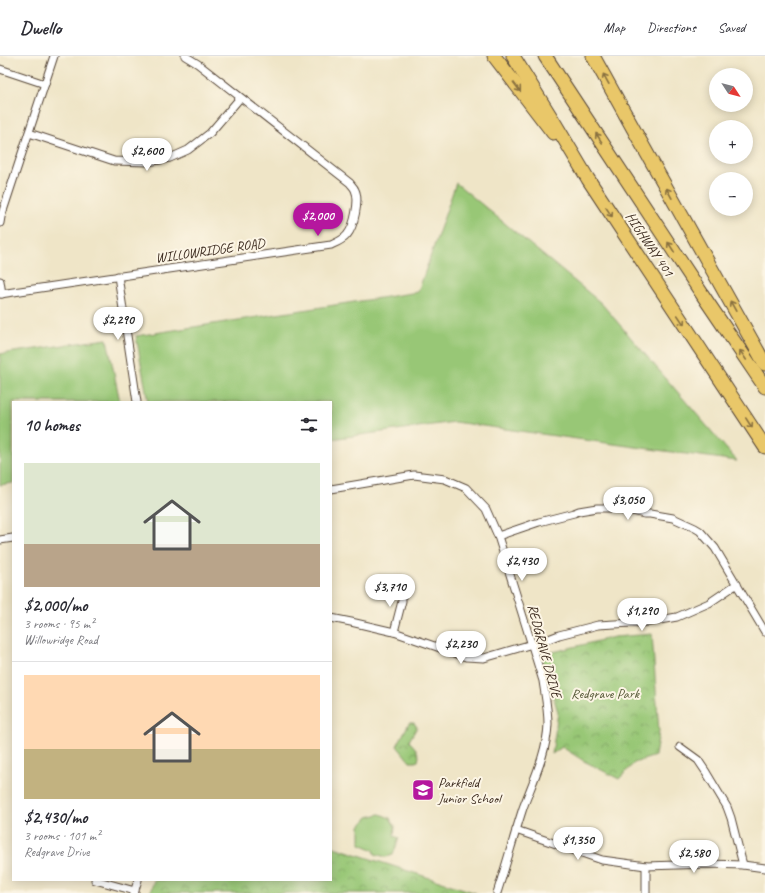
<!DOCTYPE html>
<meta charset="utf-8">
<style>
:root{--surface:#fff;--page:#f7f7f7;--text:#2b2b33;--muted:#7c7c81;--line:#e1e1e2;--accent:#b5179e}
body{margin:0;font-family:Caveat,sans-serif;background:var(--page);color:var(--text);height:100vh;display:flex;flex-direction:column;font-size:15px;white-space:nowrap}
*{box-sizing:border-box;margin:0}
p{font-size:13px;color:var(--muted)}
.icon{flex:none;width:22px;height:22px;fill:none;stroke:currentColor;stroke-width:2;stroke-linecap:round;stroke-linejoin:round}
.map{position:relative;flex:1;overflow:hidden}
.details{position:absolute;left:12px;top:345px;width:320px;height:480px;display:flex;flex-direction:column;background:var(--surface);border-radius:0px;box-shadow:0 2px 10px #0003}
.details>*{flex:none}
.needle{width:26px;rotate:126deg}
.fabs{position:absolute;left:709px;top:12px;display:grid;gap:8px}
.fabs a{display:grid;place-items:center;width:44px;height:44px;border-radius:50%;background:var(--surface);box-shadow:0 2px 10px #0003;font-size:20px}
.price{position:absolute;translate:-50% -34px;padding:0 9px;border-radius:14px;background:#fff;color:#222;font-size:13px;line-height:26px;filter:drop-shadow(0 1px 2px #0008)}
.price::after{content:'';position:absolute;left:50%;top:24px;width:12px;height:9px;margin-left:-6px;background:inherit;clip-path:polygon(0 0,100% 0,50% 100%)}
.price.active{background:var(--accent);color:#fff}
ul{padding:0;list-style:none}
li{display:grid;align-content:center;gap:8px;height:212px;padding:0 12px}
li+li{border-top:1px solid var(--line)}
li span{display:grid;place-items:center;height:124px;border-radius:0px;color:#555}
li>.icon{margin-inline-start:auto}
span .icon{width:72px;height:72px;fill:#fffc;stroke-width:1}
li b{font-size:17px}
h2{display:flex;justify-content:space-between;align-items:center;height:48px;padding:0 12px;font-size:17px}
header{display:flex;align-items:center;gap:24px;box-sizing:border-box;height:56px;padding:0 20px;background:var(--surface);border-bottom:1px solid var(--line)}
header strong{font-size:19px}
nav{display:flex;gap:22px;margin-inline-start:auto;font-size:14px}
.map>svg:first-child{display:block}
.grass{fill:#98c776;stroke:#6a784a}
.park{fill:url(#park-crowns);stroke:#6a784a}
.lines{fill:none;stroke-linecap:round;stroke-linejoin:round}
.street-casing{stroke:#564637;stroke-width:9}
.highway-casing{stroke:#564637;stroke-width:15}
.street{stroke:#fff;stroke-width:7}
.highway{stroke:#e9c769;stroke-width:13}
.oneway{stroke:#897140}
.labels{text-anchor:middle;stroke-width:4;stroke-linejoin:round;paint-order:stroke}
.street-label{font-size:14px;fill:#3b2a1e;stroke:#fcf5e5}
.park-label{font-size:14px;fill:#575938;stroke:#fcf5e5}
.poi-label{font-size:14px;fill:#3b2a1e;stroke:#fcf5e5;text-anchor:start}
</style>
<header>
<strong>Dwello</strong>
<nav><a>Map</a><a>Directions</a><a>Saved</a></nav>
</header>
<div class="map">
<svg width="765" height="837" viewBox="0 0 765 837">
<defs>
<pattern id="park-crowns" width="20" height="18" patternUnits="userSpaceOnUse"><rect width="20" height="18" fill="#98c776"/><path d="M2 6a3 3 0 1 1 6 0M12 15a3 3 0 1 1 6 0" fill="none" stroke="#7da260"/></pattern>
</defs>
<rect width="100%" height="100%" fill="#fcf5e5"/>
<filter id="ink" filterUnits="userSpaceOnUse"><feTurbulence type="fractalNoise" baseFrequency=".025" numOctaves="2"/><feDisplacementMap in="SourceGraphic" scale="8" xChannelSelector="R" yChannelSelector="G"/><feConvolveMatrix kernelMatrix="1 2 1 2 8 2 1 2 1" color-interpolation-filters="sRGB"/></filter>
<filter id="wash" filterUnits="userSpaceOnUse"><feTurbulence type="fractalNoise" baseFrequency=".012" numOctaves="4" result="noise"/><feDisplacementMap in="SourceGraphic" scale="16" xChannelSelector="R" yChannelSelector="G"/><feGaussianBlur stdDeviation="0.9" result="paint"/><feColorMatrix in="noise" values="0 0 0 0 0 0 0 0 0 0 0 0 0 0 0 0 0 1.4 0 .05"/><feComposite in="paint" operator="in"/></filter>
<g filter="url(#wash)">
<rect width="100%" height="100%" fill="#efe5c7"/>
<!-- grass -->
<g class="grass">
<polygon points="456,127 601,247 737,405 454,366 331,383 331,346 148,346 136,280 418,236"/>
<polygon points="107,283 120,346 13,346 13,427 0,429 0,298"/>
<polygon points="380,758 390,762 395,770 394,780 399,782 393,799 386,801 375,798 374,794 360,788 360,770 368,761"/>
</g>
<!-- park -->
<g class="park">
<polygon points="652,578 659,676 655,700 634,707 619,723 584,705 562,691 552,698 558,656 541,599 614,581"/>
<polygon points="409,667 414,667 417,671 409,685 416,693 419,700 418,705 415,706 410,706 397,690"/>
<polygon points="331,790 476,837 150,837 154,824 331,824"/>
</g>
</g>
<g filter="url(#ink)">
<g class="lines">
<!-- street casing -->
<g class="street-casing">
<g id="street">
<polyline points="0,13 45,28"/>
<polyline points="29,77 114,105 148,106 170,102 188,94 210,77 240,42"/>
<polyline points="0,167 1,161 54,0"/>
<polyline points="118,220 137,346"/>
<polyline points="0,225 2,238"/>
<path d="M0 238 331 189C338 186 343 184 347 179 354 171 360 144 355 134 354 131 351 129 350 127L198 8 185 0"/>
<path d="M331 433 414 419 445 423 466 432 486 453 498 480 543 625C545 639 548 653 548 668 547 697 533 725 523 752 514 780 506 809 497 837"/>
<polyline points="498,480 539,466 574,457 579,455 597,452 615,452 626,455 632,455 644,458 650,458 673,462 695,472 700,475 715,492 765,576"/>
<polyline points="0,484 13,482"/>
<polyline points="331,562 351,566 394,576 466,601 484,602 546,584 559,579 598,569 648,566 677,561 709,547 737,528"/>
<polyline points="394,576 402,545 401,529"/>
<polyline points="680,691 698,704 706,716 727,751 731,762 743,809"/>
<polyline points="516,774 602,804 646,810 708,808 743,809 765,812"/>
<polyline points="646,810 646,837"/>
<polyline points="95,824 135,835"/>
<polyline points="134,837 138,824"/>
</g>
</g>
<!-- highway casing -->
<g class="highway-casing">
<g id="highway">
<polyline points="494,0 553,77"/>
<polyline points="513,0 554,66 588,123 765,391"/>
<polyline points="545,0 708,247 765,331"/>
<polyline points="593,0 644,92 765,308"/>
</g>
</g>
<!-- street -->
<use href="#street" class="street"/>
<!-- highway -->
<use href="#highway" class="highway"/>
</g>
<!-- one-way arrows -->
<defs><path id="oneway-shaft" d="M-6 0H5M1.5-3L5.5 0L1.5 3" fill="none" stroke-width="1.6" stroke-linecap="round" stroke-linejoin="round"/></defs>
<g class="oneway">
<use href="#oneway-shaft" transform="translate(606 23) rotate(-119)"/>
<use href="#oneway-shaft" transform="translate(517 31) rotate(53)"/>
<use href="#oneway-shaft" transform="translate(599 82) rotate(-123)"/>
<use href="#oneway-shaft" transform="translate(669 137) rotate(-119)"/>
<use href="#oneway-shaft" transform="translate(609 156) rotate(56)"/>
<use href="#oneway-shaft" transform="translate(671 191) rotate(-123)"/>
<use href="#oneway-shaft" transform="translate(733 250) rotate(-119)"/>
<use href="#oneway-shaft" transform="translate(681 264) rotate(56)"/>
<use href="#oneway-shaft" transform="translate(743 299) rotate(-124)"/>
<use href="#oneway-shaft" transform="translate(749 367) rotate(57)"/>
</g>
</g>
<!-- icons -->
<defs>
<g id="school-square" transform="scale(1.15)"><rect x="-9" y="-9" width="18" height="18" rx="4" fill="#b5179e" stroke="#fcf5e5"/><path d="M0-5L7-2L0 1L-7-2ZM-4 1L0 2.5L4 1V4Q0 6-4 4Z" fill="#fff"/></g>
</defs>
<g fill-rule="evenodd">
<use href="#school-square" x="423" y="734"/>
</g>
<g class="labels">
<!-- street labels -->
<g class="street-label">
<text transform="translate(650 188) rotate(56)" y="5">HIGHWAY 401</text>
<text transform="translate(210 194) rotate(-8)" y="5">WILLOWRIDGE ROAD</text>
<text transform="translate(545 595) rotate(75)" y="5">REDGRAVE DRIVE</text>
</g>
<!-- park labels -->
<g class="park-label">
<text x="605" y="642">Redgrave Park</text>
</g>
<!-- poi labels -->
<g class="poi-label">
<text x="438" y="731">Parkfield<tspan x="438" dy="16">Junior School</tspan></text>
</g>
</g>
</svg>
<div class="fabs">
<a><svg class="needle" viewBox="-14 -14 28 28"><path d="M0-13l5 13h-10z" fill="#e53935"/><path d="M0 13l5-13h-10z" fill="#7c7c81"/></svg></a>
<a>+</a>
<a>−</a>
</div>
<b class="price" style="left:147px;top:116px">$2,600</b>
<b class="price active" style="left:318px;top:181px">$2,000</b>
<b class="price" style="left:118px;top:285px">$2,290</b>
<b class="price" style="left:628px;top:465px">$3,050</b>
<b class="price" style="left:522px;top:526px">$2,430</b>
<b class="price" style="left:390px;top:552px">$3,710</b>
<b class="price" style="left:642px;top:576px">$1,290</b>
<b class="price" style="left:461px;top:609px">$2,230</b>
<b class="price" style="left:578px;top:805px">$1,350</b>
<b class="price" style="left:694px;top:818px">$2,580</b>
<section class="details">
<h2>10 homes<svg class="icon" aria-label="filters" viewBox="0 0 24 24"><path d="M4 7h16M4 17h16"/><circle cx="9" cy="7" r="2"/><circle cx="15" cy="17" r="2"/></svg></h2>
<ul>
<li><span style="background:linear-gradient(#dfe7d0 65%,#b9a48a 0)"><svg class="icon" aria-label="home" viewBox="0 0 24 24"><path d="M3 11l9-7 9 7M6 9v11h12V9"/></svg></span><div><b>$2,000/mo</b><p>3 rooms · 95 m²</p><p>Willowridge Road</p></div></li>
<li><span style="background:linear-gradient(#ffd9b3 60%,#c2b280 0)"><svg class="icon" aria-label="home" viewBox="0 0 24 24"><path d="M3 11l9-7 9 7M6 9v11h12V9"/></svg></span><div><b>$2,430/mo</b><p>3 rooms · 101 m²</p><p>Redgrave Drive</p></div></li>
</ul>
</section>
</div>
